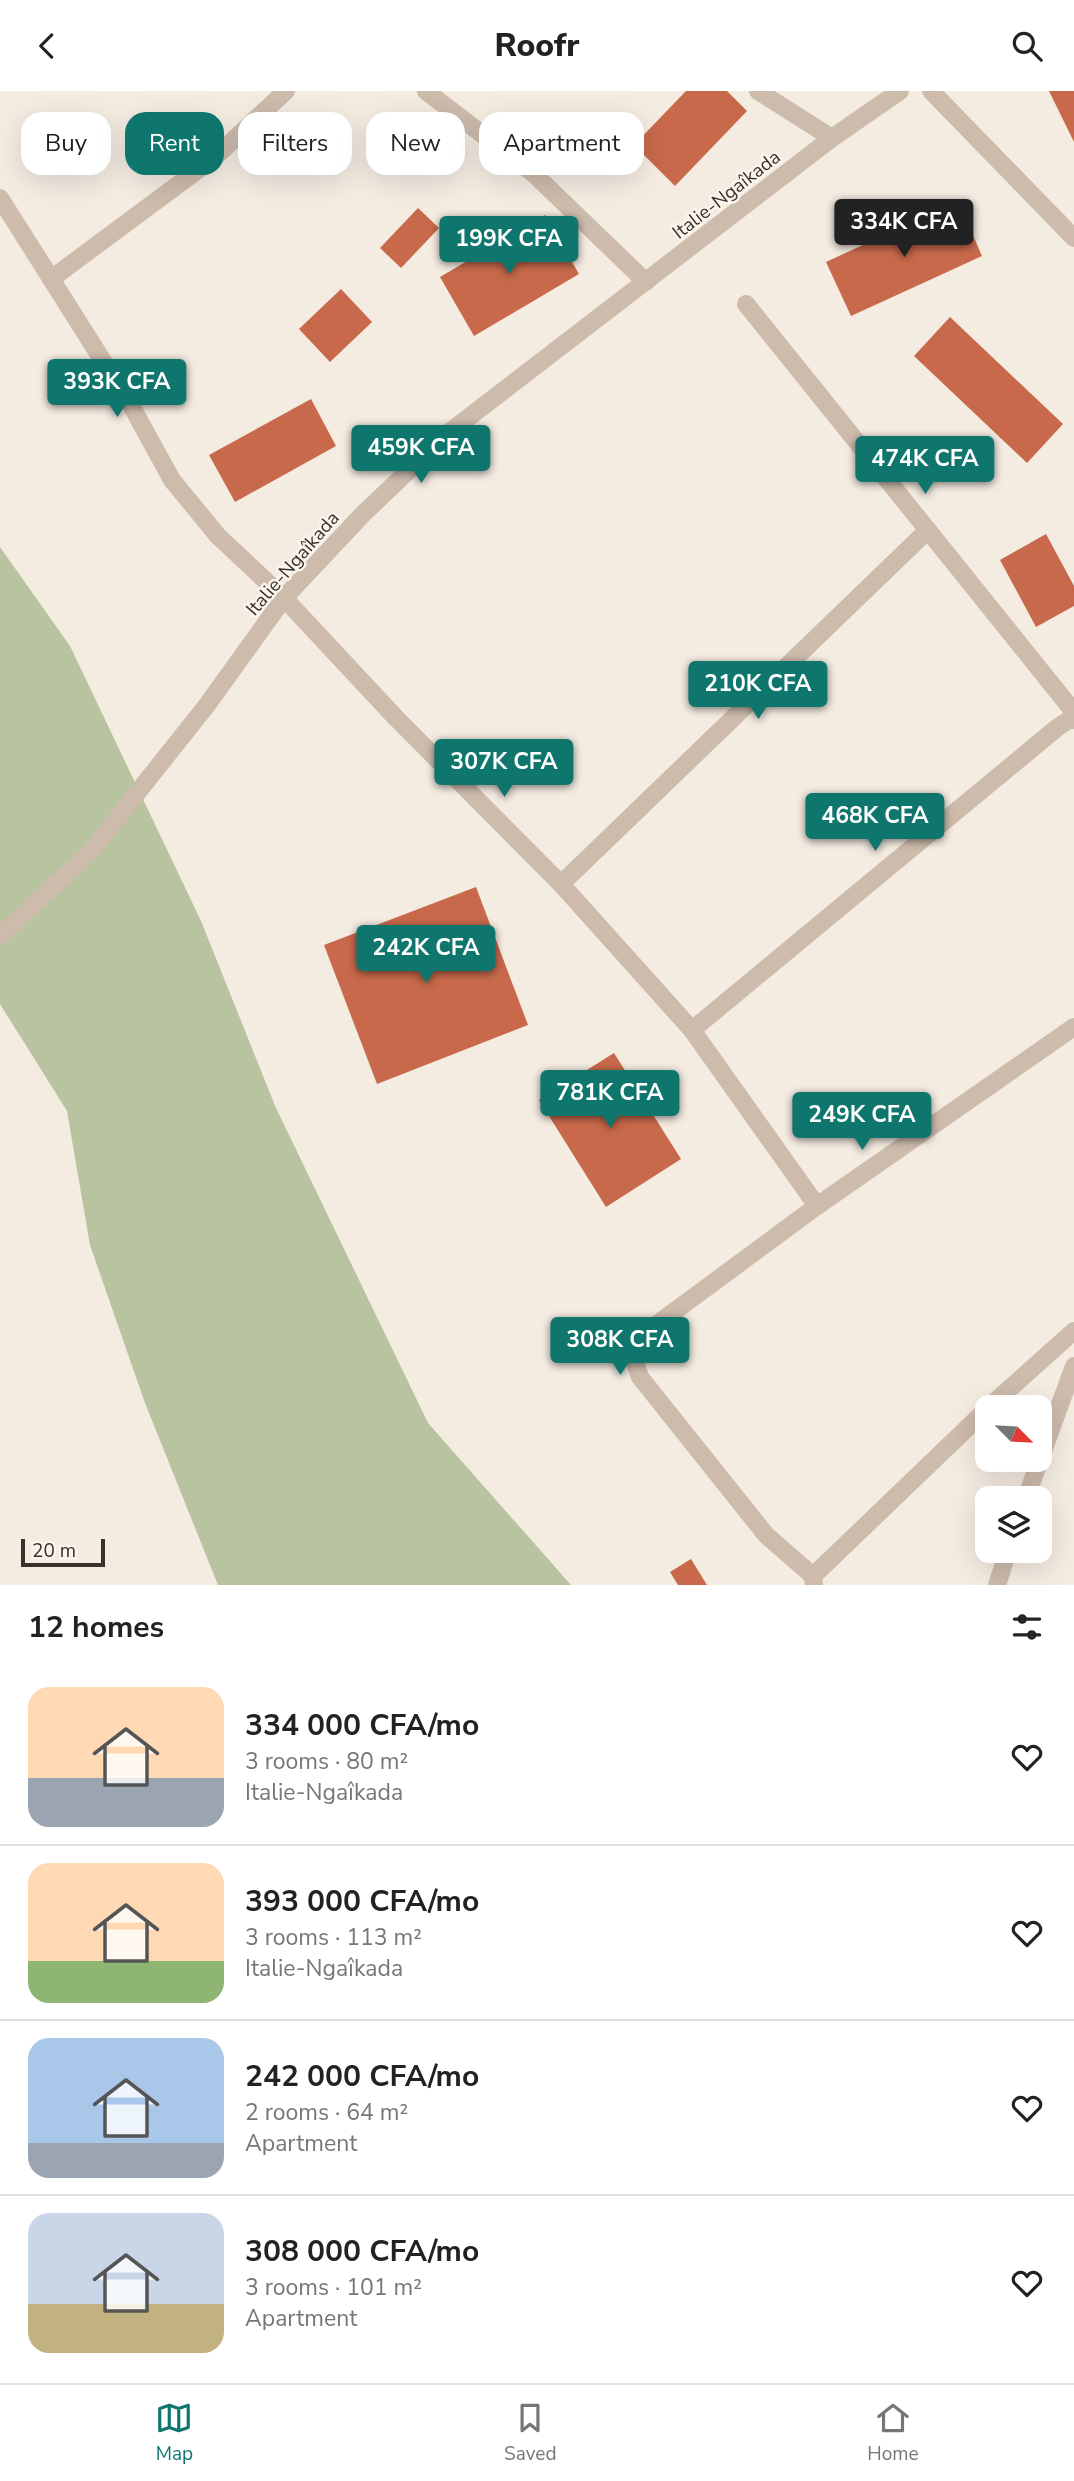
<!DOCTYPE html>
<meta charset="utf-8">
<style>
:root{--surface:#fff;--page:#f2f2f2;--text:#222;--muted:#767676;--line:#e0e0e0;--accent:#0f766e}
body{margin:0;font-family:"Nunito Sans",sans-serif;background:var(--page);color:var(--text);height:100vh;display:flex;flex-direction:column;font-size:26px;white-space:nowrap}
*{box-sizing:border-box;margin:0}
p{font-size:23px;color:var(--muted)}
.icon{flex:none;width:38px;height:38px;fill:none;stroke:currentColor;stroke-width:2;stroke-linecap:round;stroke-linejoin:round}
.map{position:relative;height:1494px;overflow:hidden}
.sheet{display:flex;flex-direction:column;background:var(--surface);flex:1}
.sheet>*{flex:none}
.banner{position:absolute;left:21px;top:21px;width:700px;height:63px;display:flex;gap:14px}
.needle{width:46px;rotate:114deg}
.buttons{position:absolute;left:975px;top:1304px;display:grid;gap:14px}
.buttons a{display:grid;place-items:center;width:77px;height:77px;border-radius:14px;background:var(--surface);box-shadow:0 7px 28px #0002;font-size:35px}
.scale{position:absolute;left:21px;bottom:18px;width:84px;box-sizing:border-box;padding-left:7px;border:4px solid #3b302b;border-top:0;font-size:19px;line-height:24px;white-space:nowrap;color:#3b302b;-webkit-text-stroke:5px #fbf5ee;paint-order:stroke}
.price{position:absolute;translate:-50% -60px;padding:0 16px;border-radius:7px;background:var(--accent);color:#fff;font-size:23px;line-height:46px;filter:drop-shadow(0 2px 4px #0008)}
.price::after{content:'';position:absolute;left:50%;top:42px;width:21px;height:16px;margin-left:-10px;background:inherit;clip-path:polygon(0 0,100% 0,50% 100%)}
.price.on{background:#222;color:#fff}
ul{padding:0;list-style:none}
li{display:flex;align-items:center;gap:21px;height:175px;padding:0 28px}
li+li{border-top:2px solid var(--line)}
li span{display:grid;place-items:center;flex:none;width:196px;height:140px;border-radius:21px;color:#555}
li>.icon{margin-inline-start:auto}
span .icon{width:84px;height:84px;fill:#fffc;stroke-width:1}
li b{font-size:30px}
h2{display:flex;justify-content:space-between;align-items:center;height:84px;padding:0 28px;font-size:30px}
.tag{padding:0 24px;border-radius:21px;background:var(--surface);box-shadow:0 7px 28px #0002;font-size:24px;line-height:63px}
.tag.on{background:var(--accent);color:#fff}
header{display:flex;justify-content:space-between;align-items:center;height:91px;padding:0 28px;background:var(--surface);font-size:32px;font-weight:800}
.tabs{display:flex;justify-content:space-around;align-items:center;height:98px;border-top:2px solid var(--line);background:var(--surface);font-size:19px;color:var(--muted)}
.tabs a{display:grid;justify-items:center;gap:4px}
.tabs .on{color:var(--accent)}
.map>svg:first-child{display:block}
.green{fill:#b8c4a0}
.building{fill:#c8694b}
.lines{fill:none;stroke-linecap:round;stroke-linejoin:round}
.minor{stroke:#cdbbac;stroke-width:18}
.tertiary{stroke:#cdbbac;stroke-width:18}
.labels{text-anchor:middle;stroke-width:5;stroke-linejoin:round;paint-order:stroke}
.street-label{font-size:19px;fill:#3b302b;stroke:#fbf5ee}
</style>
<header><svg class="icon" aria-label="back" viewBox="0 0 24 24"><path d="M15 5l-7 7 7 7"/></svg>Roofr<svg class="icon" aria-label="search" viewBox="0 0 24 24"><circle cx="10" cy="10" r="6"/><path d="M15 15l6 6"/></svg></header>
<div class="map">
<svg width="1074" height="1494" viewBox="0 0 1074 1494">
<rect width="100%" height="100%" fill="#f4ebe1"/>
<!-- green -->
<polygon class="green" points="0,456 70,555 201,830 276,1017 428,1332 571,1494 218,1494 145,1312 90,1154 67,1020 0,913"/>
<!-- building -->
<g class="building">
<polygon points="686,0 727,0 747,20 675,95 634,54"/>
<polygon points="1049,0 1074,0 1074,51"/>
<polygon points="958,110 982,165 851,225 826,171"/>
<polygon points="418,117 439,137 401,177 380,157"/>
<polygon points="545,124 579,183 474,245 440,186"/>
<polygon points="341,198 372,231 330,271 299,238"/>
<polygon points="950,226 1063,333 1027,372 914,265"/>
<polygon points="311,308 336,355 235,411 209,364"/>
<polygon points="1046,443 1074,495 1074,515 1036,536 1000,469"/>
<polygon points="476,796 528,934 377,993 324,854"/>
<polygon points="614,962 681,1068 606,1116 539,1009"/>
<polygon points="691,1468 707,1494 678,1494 670,1481"/>
</g>
<g class="lines">
<!-- minor -->
<g class="minor">
<polyline points="426,0 534,83 646,191"/>
<polyline points="758,0 832,47"/>
<polyline points="931,0 1074,147"/>
<polyline points="0,107 132,316 172,389 218,445 284,507 396,627 561,793 692,939 817,1115 1074,936"/>
<polyline points="51,188 214,67 286,0"/>
<polyline points="746,213 1074,621"/>
<polyline points="561,793 928,439"/>
<polyline points="692,939 1058,636 1069,629 1074,629"/>
<polyline points="989,1316 1074,1240"/>
<polyline points="1026,1407 1074,1275"/>
<polyline points="813,1485 766,1444 640,1286 633,1266 641,1245 817,1115"/>
<polyline points="814,1494 813,1485 987,1318"/>
<polyline points="997,1494 1008,1460"/>
</g>
<!-- tertiary -->
<polyline class="tertiary" points="0,845 91,760 207,614 284,507 363,423 447,343 832,47 900,0"/>
</g>
<g class="labels">
<!-- street labels -->
<g class="street-label">
<text transform="translate(726 103) rotate(-38)" y="7">Italie-Ngaîkada</text>
<text transform="translate(292 472) rotate(-49)" y="7">Italie-Ngaîkada</text>
</g>
</g>
</svg>
<div class="buttons">
<a><svg class="needle" viewBox="-14 -14 28 28"><path d="M0-13l5 13h-10z" fill="#e53935"/><path d="M0 13l5-13h-10z" fill="#767676"/></svg></a>
<a><svg class="icon" aria-label="layers" viewBox="0 0 24 24"><path d="M12 4l9 5-9 5-9-5zM3 14l9 5 9-5"/></svg></a>
</div>
<div class="scale">20 m</div>
<b class="price on" style="left:904px;top:168px">334K CFA</b>
<b class="price" style="left:509px;top:185px">199K CFA</b>
<b class="price" style="left:117px;top:328px">393K CFA</b>
<b class="price" style="left:421px;top:394px">459K CFA</b>
<b class="price" style="left:925px;top:405px">474K CFA</b>
<b class="price" style="left:758px;top:630px">210K CFA</b>
<b class="price" style="left:504px;top:708px">307K CFA</b>
<b class="price" style="left:875px;top:762px">468K CFA</b>
<b class="price" style="left:426px;top:894px">242K CFA</b>
<b class="price" style="left:610px;top:1039px">781K CFA</b>
<b class="price" style="left:862px;top:1061px">249K CFA</b>
<b class="price" style="left:620px;top:1286px">308K CFA</b>
<div class="banner">
<a class="tag">Buy</a>
<a class="tag on">Rent</a>
<a class="tag">Filters</a>
<a class="tag">New</a>
<a class="tag">Apartment</a>
</div>
</div>
<section class="sheet">
<h2>12 homes<svg class="icon" aria-label="filters" viewBox="0 0 24 24"><path d="M4 7h16M4 17h16"/><circle cx="9" cy="7" r="2"/><circle cx="15" cy="17" r="2"/></svg></h2>
<ul>
<li><span style="background:linear-gradient(#ffd9b3 65%,#9aa5b1 0)"><svg class="icon" aria-label="home" viewBox="0 0 24 24"><path d="M3 11l9-7 9 7M6 9v11h12V9"/></svg></span><div><b>334 000 CFA/mo</b><p>3 rooms · 80 m²</p><p>Italie-Ngaîkada</p></div><svg class="icon" aria-label="heart" viewBox="0 0 24 24"><path d="M12 20l-8-8c-3-5 5-10 8-4 3-6 11-1 8 4z"/></svg></li>
<li><span style="background:linear-gradient(#ffd9b3 70%,#8fb573 0)"><svg class="icon" aria-label="home" viewBox="0 0 24 24"><path d="M3 11l9-7 9 7M6 9v11h12V9"/></svg></span><div><b>393 000 CFA/mo</b><p>3 rooms · 113 m²</p><p>Italie-Ngaîkada</p></div><svg class="icon" aria-label="heart" viewBox="0 0 24 24"><path d="M12 20l-8-8c-3-5 5-10 8-4 3-6 11-1 8 4z"/></svg></li>
<li><span style="background:linear-gradient(#a9c7e8 75%,#9aa5b1 0)"><svg class="icon" aria-label="home" viewBox="0 0 24 24"><path d="M3 11l9-7 9 7M6 9v11h12V9"/></svg></span><div><b>242 000 CFA/mo</b><p>2 rooms · 64 m²</p><p>Apartment</p></div><svg class="icon" aria-label="heart" viewBox="0 0 24 24"><path d="M12 20l-8-8c-3-5 5-10 8-4 3-6 11-1 8 4z"/></svg></li>
<li><span style="background:linear-gradient(#c9d6e8 65%,#c2b280 0)"><svg class="icon" aria-label="home" viewBox="0 0 24 24"><path d="M3 11l9-7 9 7M6 9v11h12V9"/></svg></span><div><b>308 000 CFA/mo</b><p>3 rooms · 101 m²</p><p>Apartment</p></div><svg class="icon" aria-label="heart" viewBox="0 0 24 24"><path d="M12 20l-8-8c-3-5 5-10 8-4 3-6 11-1 8 4z"/></svg></li>
</ul>
</section>
<nav class="tabs">
<a class="on"><svg class="icon" aria-label="map" viewBox="0 0 24 24"><path d="M3 6l6-2 6 2 6-2v14l-6 2-6-2-6 2zM9 4v14M15 6v14"/></svg>Map</a>
<a><svg class="icon" aria-label="saved" viewBox="0 0 24 24"><path d="M7 4h10v16l-5-4-5 4z"/></svg>Saved</a>
<a><svg class="icon" aria-label="home" viewBox="0 0 24 24"><path d="M3 11l9-7 9 7M6 9v11h12V9"/></svg>Home</a>
</nav>
